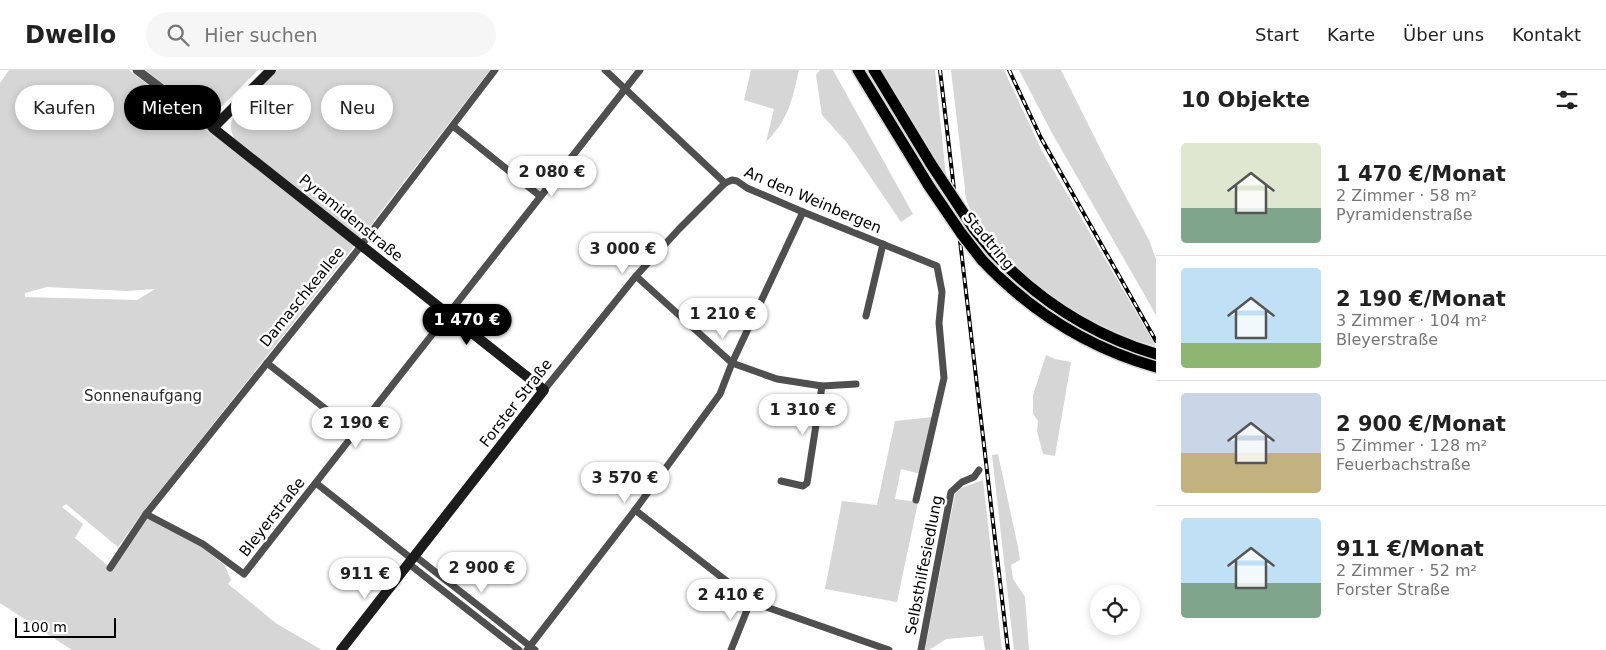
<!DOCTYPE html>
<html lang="de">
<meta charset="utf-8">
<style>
:root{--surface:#fff;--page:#f6f6f6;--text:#222;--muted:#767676;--line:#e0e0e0;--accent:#000}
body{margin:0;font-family:"DejaVu Sans",sans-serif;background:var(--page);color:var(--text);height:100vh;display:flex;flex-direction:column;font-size:19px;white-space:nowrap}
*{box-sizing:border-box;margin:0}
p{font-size:16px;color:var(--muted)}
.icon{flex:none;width:28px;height:28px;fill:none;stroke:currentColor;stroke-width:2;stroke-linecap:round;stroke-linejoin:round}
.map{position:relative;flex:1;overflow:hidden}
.sheet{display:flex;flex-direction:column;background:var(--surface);width:450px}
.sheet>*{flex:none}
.hud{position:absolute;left:15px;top:15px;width:475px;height:45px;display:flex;gap:10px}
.controls{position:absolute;left:1090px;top:515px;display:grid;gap:10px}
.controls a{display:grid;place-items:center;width:50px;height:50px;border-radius:50%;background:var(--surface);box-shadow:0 2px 8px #0003;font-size:25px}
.scale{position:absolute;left:15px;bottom:12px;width:101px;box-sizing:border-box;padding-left:5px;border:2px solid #000;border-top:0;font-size:14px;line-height:18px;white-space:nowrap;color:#000;-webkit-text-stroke:4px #fff;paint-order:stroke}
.price{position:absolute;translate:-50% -42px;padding:0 11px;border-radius:18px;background:#fff;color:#222;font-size:16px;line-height:32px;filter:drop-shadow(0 1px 2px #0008)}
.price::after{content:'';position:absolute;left:50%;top:30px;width:15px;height:11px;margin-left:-8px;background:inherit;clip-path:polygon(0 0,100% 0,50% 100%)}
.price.on{background:var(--accent);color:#fff}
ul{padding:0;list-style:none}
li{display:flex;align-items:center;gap:15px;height:125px;padding:0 25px}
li+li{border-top:1px solid var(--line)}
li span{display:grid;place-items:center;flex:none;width:140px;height:100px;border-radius:5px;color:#555}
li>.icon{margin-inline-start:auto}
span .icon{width:60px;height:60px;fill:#fffc;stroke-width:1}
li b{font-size:21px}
h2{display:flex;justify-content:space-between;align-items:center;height:60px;padding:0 25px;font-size:21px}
.chip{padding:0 18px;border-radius:22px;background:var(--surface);box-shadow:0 2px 8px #0003;font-size:18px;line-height:45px}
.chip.on{background:var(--accent);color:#fff}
header{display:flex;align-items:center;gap:30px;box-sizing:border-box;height:70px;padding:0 25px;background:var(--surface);border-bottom:1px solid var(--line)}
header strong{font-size:24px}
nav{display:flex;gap:28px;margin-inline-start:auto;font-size:18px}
.search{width:350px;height:45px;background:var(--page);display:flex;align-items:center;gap:12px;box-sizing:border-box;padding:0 18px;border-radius:28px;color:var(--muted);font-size:19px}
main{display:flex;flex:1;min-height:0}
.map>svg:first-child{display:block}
.green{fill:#d6d6d6;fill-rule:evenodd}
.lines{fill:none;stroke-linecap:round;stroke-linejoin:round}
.primary-casing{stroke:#dbdbdb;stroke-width:14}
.minor{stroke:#4f4f4f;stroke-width:7}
.tertiary{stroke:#4f4f4f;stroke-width:9}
.secondary{stroke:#1c1c1c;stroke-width:10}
.primary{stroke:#000;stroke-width:11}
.rail-casing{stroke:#000;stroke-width:4}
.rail{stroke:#fff;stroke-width:2;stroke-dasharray:5.5;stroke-linecap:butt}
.primary-bridge-casing{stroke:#dbdbdb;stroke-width:14;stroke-linecap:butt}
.primary-bridge{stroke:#000;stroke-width:11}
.labels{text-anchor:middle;stroke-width:5;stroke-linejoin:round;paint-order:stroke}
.street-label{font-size:15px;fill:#000;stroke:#fff}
.park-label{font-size:15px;fill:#2d2d2d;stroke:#fff}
</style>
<header>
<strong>Dwello</strong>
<div class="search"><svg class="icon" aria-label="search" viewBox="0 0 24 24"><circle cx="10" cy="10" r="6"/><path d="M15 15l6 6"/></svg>Hier suchen</div>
<nav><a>Start</a><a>Karte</a><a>Über uns</a><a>Kontakt</a></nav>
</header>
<main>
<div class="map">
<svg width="1156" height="580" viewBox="0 0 1156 580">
<rect width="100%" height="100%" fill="#fff"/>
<!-- green -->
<g class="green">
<path d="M9 0H129L355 175 143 442 118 477 66 434 62 437 83 454 75 468 112 499 147 448 201 476 225 496 231 510 228 514 277 554 322 580H72L0 533V13ZM47 217 127 221 155 219 137 230 25 227V223Z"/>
<polygon points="145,0 258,0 221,37 206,42 194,39"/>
<path d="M278 0H490L360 169 234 69C232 62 229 57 232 50 236 37 268 10 278 0Z"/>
<path d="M751 0H799C792 30 789 49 766 72L774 39 744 30Z"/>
<polygon points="820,0 833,0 913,144 901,152 848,74 822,45 816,5"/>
<polygon points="881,0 935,0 946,106"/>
<path d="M951 0H1004L1042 81 1156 276C1086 258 1027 216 984 160 976 149 964 133 965 119Z"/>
<polygon points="1019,0 1061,0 1106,90 1149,170 1156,189 1156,245 1052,63"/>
<polygon points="880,24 882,25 951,135 952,143"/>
<path d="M968 159C975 168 982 178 990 187 1034 236 1093 270 1156 289V292C1077 267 1021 229 968 165Z"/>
<polygon points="1046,285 1055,289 1071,292 1055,386 1043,384 1037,361 1038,351 1033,344 1033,325"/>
<polygon points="933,347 921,404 901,399 895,429 918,432 897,532 825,519 842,431 877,435 895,351"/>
<polygon points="998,384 1018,477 1020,490 1011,495 1013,509 1025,527 1029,580 1014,580 992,385"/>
<polygon points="983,410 1002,580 985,580 983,566 946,569 929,580 925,580 955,424 961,418"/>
</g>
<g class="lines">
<!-- primary casing -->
<g class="primary-casing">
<g id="primary">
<polyline points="858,0 929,116"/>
<polyline points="874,0 931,94"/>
<path d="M993 182C1039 231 1092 265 1156 284"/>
<path d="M982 190C1030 241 1089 278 1156 297"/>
</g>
</g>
<!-- minor -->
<g class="minor">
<polyline points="495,0 353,186 146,444 203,474 244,504 640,0"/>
<polyline points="605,0 725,113"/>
<polyline points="453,56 540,126"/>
<polyline points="636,206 732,293 777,309 822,316 856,314"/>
<polyline points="866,246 883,174"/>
<polyline points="267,293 355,362"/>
<polyline points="544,320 636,206 679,159 725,113 732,110 737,111 747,118 803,142 937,196 942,222 939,253 944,308 916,430"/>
<polyline points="781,411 803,416 807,413 822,316"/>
<polyline points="316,413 412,489"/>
<polyline points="635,440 751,530 769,538 889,580"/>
<polyline points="415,486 535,580"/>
<polyline points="409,494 519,580"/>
<polyline points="110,498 146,444"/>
<polyline points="527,580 635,440 720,324 732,293 803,142"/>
<polyline points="731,580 751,530"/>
<polyline points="921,580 951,422 962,412 974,407 979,400"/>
</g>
<!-- tertiary -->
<polyline class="tertiary" points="137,0 213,58"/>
<!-- secondary -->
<polyline class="secondary" points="271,0 213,58 544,320 341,580"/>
<!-- primary -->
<use href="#primary" class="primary"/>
<!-- rail casing -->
<g class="rail-casing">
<g id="rail">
<polyline points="940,0 1008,580"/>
<polyline points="1009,0 1041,68 1156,271"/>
</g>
</g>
<!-- rail -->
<use href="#rail" class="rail"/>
<!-- primary-bridge casing -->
<g class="primary-bridge-casing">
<g id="primary-bridge">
<polyline points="931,94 974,159 993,182"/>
<polyline points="929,116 961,163 982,190"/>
</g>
</g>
<!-- primary-bridge -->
<use href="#primary-bridge" class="primary-bridge"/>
</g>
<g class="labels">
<!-- street labels -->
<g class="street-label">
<text transform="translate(813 130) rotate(23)" y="5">An den Weinbergen</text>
<text transform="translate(351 148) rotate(39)" y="5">Pyramidenstraße</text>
<text transform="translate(989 171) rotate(50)" y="5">Stadtring</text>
<text transform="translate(302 227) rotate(-51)" y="5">Damaschkeallee</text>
<text transform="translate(516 333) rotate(-52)" y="5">Forster Straße</text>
<text transform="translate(272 447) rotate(-52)" y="5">Bleyerstraße</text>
<text transform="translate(924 495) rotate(-79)" y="5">Selbsthilfesiedlung</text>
</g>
<!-- park labels -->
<g class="park-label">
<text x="143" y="331">Sonnenaufgang</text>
</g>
</g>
</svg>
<div class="controls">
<a><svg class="icon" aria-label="locate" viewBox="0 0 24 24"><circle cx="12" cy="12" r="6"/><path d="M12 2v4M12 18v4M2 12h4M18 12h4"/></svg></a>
</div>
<div class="scale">100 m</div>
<b class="price" style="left:552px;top:128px">2 080 €</b>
<b class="price" style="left:623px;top:205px">3 000 €</b>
<b class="price" style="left:723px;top:270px">1 210 €</b>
<b class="price on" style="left:467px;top:276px">1 470 €</b>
<b class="price" style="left:803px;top:366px">1 310 €</b>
<b class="price" style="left:356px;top:379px">2 190 €</b>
<b class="price" style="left:625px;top:434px">3 570 €</b>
<b class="price" style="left:482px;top:524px">2 900 €</b>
<b class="price" style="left:365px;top:530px">911 €</b>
<b class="price" style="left:731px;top:551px">2 410 €</b>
<div class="hud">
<a class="chip">Kaufen</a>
<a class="chip on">Mieten</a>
<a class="chip">Filter</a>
<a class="chip">Neu</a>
</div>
</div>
<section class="sheet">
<h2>10 Objekte<svg class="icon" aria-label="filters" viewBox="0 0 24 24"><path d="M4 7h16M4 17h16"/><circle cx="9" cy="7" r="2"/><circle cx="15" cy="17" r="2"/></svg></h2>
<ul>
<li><span style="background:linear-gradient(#dfe7d0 65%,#7fa58c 0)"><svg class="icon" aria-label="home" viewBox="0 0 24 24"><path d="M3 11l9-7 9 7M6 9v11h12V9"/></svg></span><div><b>1 470 €/Monat</b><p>2 Zimmer · 58 m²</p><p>Pyramidenstraße</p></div></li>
<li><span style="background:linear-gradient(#bfe0f5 75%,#8fb573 0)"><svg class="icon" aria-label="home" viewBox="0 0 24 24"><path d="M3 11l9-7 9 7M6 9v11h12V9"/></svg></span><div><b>2 190 €/Monat</b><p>3 Zimmer · 104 m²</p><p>Bleyerstraße</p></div></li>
<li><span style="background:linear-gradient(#c9d6e8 60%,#c2b280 0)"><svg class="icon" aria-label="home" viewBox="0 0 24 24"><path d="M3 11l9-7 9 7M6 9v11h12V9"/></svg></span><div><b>2 900 €/Monat</b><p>5 Zimmer · 128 m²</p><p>Feuerbachstraße</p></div></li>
<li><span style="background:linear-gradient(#bfe0f5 65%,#7fa58c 0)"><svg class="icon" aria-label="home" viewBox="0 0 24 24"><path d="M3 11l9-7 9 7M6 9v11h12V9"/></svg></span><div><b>911 €/Monat</b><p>2 Zimmer · 52 m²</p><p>Forster Straße</p></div></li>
</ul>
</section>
</main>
